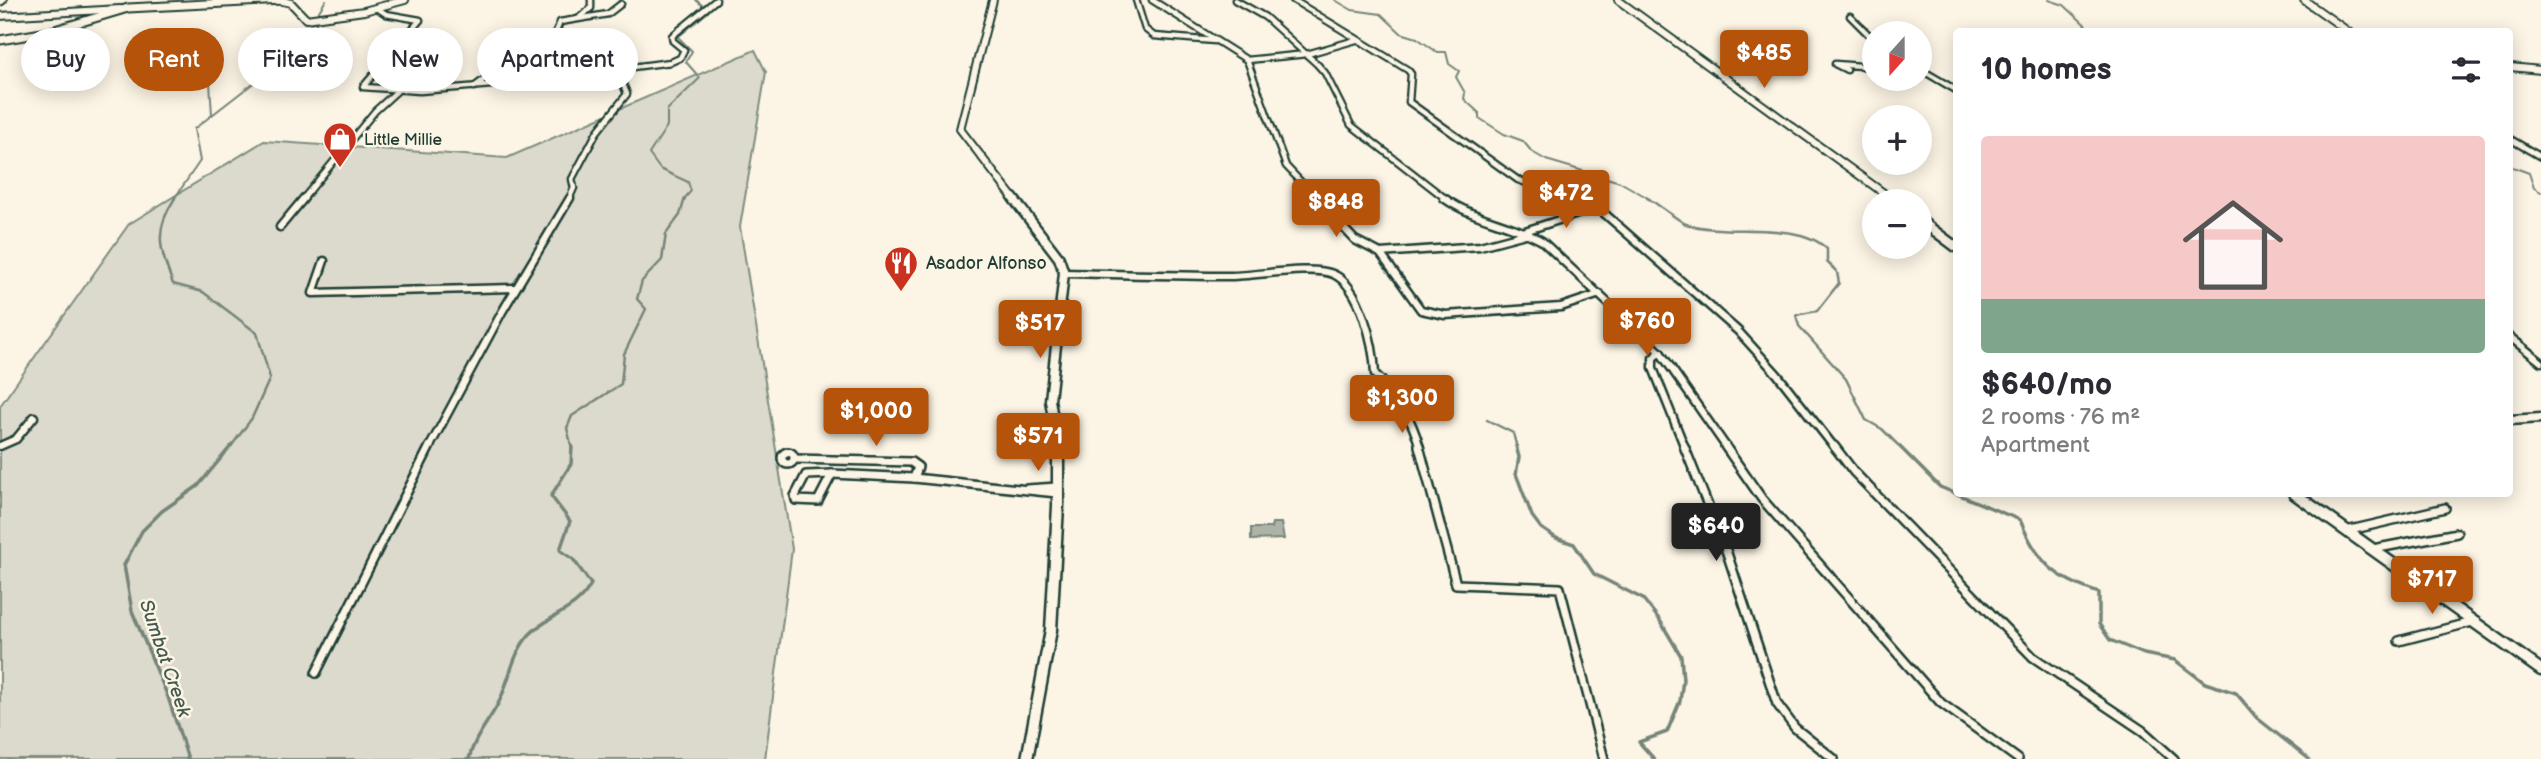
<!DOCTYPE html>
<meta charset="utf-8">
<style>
:root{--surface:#fff;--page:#f2f2f3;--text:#2b2b33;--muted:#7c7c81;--accent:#b45309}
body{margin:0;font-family:"Balsamiq Sans",sans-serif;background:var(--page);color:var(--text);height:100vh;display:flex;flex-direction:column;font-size:26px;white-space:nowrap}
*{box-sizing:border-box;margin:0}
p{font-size:23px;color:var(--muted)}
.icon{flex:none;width:38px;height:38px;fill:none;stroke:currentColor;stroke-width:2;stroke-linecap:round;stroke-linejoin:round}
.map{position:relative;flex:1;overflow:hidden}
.details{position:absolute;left:1953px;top:28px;width:560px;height:469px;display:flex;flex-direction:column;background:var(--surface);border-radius:7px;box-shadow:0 4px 18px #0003}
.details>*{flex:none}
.top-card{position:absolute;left:21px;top:28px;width:665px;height:63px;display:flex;gap:14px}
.needle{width:46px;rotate:201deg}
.tools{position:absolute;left:1862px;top:21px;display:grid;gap:14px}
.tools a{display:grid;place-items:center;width:70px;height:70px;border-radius:50%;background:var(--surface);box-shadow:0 4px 18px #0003;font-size:35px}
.price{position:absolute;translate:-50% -60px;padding:0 16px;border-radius:7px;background:var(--accent);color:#fff;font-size:23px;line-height:46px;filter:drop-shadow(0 2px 4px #0008)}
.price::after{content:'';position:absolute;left:50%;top:42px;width:21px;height:16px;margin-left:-10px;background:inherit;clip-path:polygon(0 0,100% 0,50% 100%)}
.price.on{background:#222;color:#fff}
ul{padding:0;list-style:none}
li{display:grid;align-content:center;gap:14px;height:371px;padding:0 28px}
li span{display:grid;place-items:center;height:217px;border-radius:7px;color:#555}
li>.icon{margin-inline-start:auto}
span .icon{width:126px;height:126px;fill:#fffc;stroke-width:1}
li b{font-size:30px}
h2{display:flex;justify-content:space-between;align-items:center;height:84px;padding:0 28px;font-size:30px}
.chip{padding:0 24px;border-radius:32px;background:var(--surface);box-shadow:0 4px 18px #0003;font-size:24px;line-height:63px}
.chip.on{background:var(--accent);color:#fff}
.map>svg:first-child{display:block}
.green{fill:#dcdacc;stroke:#7e8c80;stroke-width:2}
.water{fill:#aeb3a7;stroke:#758479;stroke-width:2}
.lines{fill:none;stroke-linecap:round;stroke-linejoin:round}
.stream-far2{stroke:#758479;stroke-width:2}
.stream-far1{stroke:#758479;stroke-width:2.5}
.stream{stroke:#758479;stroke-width:3.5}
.street-far2-casing{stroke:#1f3d34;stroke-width:9}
.street-far1-casing{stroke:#1f3d34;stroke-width:11}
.street-casing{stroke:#1f3d34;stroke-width:12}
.secondary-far2-casing{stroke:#1f3d34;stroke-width:10}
.secondary-far1-casing{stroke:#1f3d34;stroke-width:13}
.secondary-casing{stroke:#1f3d34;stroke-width:15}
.primary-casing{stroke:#1f3d34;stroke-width:11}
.street-far2{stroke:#fcf5e5;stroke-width:4.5}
.street-far1{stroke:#fcf5e5;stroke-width:6}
.street{stroke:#fcf5e5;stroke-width:7}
.secondary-far2{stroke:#fcf5e5;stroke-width:6}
.secondary-far1{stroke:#fcf5e5;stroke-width:8}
.secondary{stroke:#fcf5e5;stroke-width:10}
.primary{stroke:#fcf5e5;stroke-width:7}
.labels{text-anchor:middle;stroke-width:5;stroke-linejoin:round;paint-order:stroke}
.far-poi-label{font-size:16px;fill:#1f3d34;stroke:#fcf5e5;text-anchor:start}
.poi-label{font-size:18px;fill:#1f3d34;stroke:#fcf5e5;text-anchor:start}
.water-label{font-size:19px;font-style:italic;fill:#435a51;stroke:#fcf5e5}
</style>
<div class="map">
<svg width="2541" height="759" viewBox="0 0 2541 759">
<rect width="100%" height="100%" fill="#fcf5e5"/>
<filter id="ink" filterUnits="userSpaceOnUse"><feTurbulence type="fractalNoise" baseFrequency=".0143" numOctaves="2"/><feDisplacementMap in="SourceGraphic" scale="14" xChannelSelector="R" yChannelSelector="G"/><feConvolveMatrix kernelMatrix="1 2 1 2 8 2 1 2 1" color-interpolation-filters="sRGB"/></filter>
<g filter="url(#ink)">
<!-- green -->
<polygon class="green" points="755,50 766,72 740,227 792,549 765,759 0,759 0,406 129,224 264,141 507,158"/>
<!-- water -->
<polygon class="water" points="1272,523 1281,523 1284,539 1251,540 1251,528 1271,528"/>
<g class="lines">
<!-- stream-far2 -->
<g class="stream-far2">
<polyline points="1335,0 1352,10 1381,14 1401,33 1417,38 1437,52 1446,52 1449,64 1459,71 1456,77 1465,93 1464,99 1479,113 1479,118 1504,134 1523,141 1532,152 1546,160 1620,182 1650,199"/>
<polyline points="2049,0 2064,5 2093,32"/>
<polyline points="149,78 210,83 212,115 194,129 200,161 174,199"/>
<polyline points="212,115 265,74 314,50 324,31 316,24 316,16 326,0"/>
<polyline points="2510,166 2529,173 2534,188 2541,192"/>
<polyline points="684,199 691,191 688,182 660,169 649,154 667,126 667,110 700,78 686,62 692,51 678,37 709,11 696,0"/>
</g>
<!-- stream-far1 -->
<g class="stream-far1">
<path d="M175 198C153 231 160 249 173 284L203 292 257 333 270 378 252 418 230 448"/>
<path d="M1647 198C1655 202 1682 223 1686 224 1727 237 1797 219 1827 249V262L1837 272 1839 283 1817 311 1796 315 1799 326 1846 379 1866 420 1882 429 1901 448"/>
<polyline points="1487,420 1513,433 1517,448"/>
<polyline points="572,448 567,428 572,416 621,384 624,354 646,309 637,299 642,281 662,260 666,234 680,215 685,198"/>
</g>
<!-- stream -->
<g class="stream">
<polyline points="1516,446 1519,457 1516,474 1532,516 1541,528 1556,538 1574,544 1594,574 1643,599 1659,619 1681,656 1683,680 1680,701 1667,732 1639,742 1654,759"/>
<path d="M1899 446 1940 487 2020 520C2038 563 2054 578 2099 593V624L2110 640 2144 654 2175 660 2205 683 2236 693 2257 718 2309 759"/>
<polyline points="188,759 168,697 132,611 124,565 142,531 162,511 198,486 231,446"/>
<path d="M469 759C474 737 489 722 499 702 510 680 512 653 530 634 549 615 578 610 591 584L573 559 560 550 570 521 551 496 571 464 572 446"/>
</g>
<!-- street-far2 casing -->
<g class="street-far2-casing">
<g id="street-far2">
<polyline points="1136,0 1145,29 1154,36 1215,41"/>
<polyline points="1152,0 1247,60 1286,166 1317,199"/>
<polyline points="1235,0 1265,17 1317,64 1325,73 1351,125 1446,199"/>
<polyline points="1293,0 1408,70 1411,74 1409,102 1518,180 1574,199"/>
<polyline points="377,8 386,14 420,20 363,87 420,91 504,84 563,84 594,72 671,62 680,58 684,50 673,41 672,36 716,0"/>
<polyline points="1850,16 1874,40"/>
<polyline points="580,17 591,8 591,0"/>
<polyline points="1247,60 1307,54 1356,40"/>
<polyline points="1920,69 1956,90"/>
<polyline points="1847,70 1835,64 1874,67"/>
<polyline points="474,87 510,60 546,56 560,22 608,14 621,4"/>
<polyline points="2510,139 2541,157"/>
<polyline points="303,199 375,111 397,91"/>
<polyline points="569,199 574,188 572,179 597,132 627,94 623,84 626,68"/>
</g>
</g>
<!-- street-far1 casing -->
<g class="street-far1-casing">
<g id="street-far1">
<polyline points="1315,198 1355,240 1380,253 1421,310 1445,315 1561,307 1600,294"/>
<path d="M1444 198C1472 219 1511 223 1542 241L1660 352 1727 448"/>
<polyline points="1569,198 1597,207 1738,331 1777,374 1835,448"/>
<polyline points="280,227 304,198"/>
<polyline points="1525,231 1596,208"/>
<polyline points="1380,253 1480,246 1529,233"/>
<polyline points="324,261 313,293 514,288"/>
<path d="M1064 273C1120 274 1175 276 1231 276 1256 276 1312 265 1333 274 1361 286 1374 346 1375 374 1398 394 1412 419 1420 448"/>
<polyline points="2510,337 2541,362"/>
<polyline points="1660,352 1653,358 1653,368 1685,448"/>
<polyline points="0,446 16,439 34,417"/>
<polyline points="429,448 502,312 570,198"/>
</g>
</g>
<!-- street casing -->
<g class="street-casing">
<g id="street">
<polyline points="1419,446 1456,584 1560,588 1604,759"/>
<polyline points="1684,446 1727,553 1777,704 1795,728 1834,759"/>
<polyline points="1725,446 1762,499 1941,703 2018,759"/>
<polyline points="1834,446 1854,472 2033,657 2143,731 2174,759"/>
<circle cx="788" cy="458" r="6"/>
<polyline points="795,459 911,462 918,467 914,478"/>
<polyline points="832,474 914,478 1057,493"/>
<polygon points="832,474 818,501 796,500 795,496 806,475"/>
<polyline points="1027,489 1057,487"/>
<polyline points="2346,531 2445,508"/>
<polyline points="2373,549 2457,533"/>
<polyline points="2399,641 2472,622"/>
<polyline points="316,673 430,446"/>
</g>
</g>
<!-- secondary-far2 casing -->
<g class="secondary-far2-casing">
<g id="secondary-far2">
<polyline points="278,0 291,3 306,19 364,11 405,0"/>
<polyline points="993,0 960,129 1014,199"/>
<polyline points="1618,0 1892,199"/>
<polyline points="2304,0 2349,32"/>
<polyline points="0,2 3,0"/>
<polyline points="0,16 120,9"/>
<polyline points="2510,67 2541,70"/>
</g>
</g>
<!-- secondary-far1 casing -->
<g class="secondary-far1-casing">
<g id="secondary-far1">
<polyline points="1013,198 1059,258 1064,273 1050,400 1058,448"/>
<polyline points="1889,198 1894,201"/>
<polyline points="1920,220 1956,247"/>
<polyline points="2510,420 2541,418"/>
</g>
</g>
<!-- secondary casing -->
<g class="secondary-casing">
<g id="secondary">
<polyline points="2295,494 2541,670"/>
<polyline points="1027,759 1051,630 1058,506 1058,446"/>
</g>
</g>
<!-- primary casing -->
<g class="primary-casing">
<polyline id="primary" points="0,40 48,32 128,8 283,0"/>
</g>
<!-- street-far2 -->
<use href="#street-far2" class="street-far2"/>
<!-- street-far1 -->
<use href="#street-far1" class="street-far1"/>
<!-- street -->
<use href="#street" class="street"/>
<!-- secondary-far2 -->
<use href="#secondary-far2" class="secondary-far2"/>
<!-- secondary-far1 -->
<use href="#secondary-far1" class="secondary-far1"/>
<!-- secondary -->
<use href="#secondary" class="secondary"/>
<!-- primary -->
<use href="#primary" class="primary"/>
</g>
</g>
<!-- icons -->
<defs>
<g id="shop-pin" transform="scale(1.75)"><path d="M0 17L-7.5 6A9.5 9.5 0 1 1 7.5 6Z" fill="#c8321e" stroke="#fcf5e5"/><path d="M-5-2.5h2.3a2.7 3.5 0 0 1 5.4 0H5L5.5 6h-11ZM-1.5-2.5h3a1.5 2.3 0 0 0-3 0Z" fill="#fff"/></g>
<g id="restaurant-pin" transform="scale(1.75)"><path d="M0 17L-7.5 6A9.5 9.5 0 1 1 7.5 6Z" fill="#c8321e" stroke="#fcf5e5"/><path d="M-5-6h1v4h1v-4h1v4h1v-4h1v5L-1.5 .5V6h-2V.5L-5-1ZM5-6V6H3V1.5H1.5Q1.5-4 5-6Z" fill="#fff"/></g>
</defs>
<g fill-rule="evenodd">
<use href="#shop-pin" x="340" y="139"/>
<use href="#restaurant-pin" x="901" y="263"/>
</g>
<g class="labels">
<!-- far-poi labels -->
<g class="far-poi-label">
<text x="364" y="145">Little Millie</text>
</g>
<!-- poi labels -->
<g class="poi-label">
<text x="926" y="269">Asador Alfonso</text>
</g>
<!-- water labels -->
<g class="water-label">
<text transform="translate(166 658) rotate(71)" y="7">Sumbat Creek</text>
</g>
</g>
</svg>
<div class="tools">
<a><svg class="needle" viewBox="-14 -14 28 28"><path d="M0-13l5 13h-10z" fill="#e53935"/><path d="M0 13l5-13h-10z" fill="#7c7c81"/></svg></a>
<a>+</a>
<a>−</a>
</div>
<b class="price" style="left:1764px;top:90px">$485</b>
<b class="price" style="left:1566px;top:230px">$472</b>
<b class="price" style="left:1336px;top:239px">$848</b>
<b class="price" style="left:1647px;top:358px">$760</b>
<b class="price" style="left:1040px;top:360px">$517</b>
<b class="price" style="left:1402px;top:435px">$1,300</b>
<b class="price" style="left:876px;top:448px">$1,000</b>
<b class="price" style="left:1038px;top:473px">$571</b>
<b class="price on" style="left:1716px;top:563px">$640</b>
<b class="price" style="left:2432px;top:616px">$717</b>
<div class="top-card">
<a class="chip">Buy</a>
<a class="chip on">Rent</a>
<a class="chip">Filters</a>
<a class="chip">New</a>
<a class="chip">Apartment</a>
</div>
<section class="details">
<h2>10 homes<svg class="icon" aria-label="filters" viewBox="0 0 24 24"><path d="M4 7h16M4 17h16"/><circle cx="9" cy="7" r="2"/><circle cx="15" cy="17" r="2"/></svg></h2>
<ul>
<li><span style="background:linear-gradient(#f6c9c9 75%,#7fa58c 0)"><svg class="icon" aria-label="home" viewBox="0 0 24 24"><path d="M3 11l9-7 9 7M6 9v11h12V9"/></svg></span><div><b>$640/mo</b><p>2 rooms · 76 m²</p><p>Apartment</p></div></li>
</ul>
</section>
</div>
